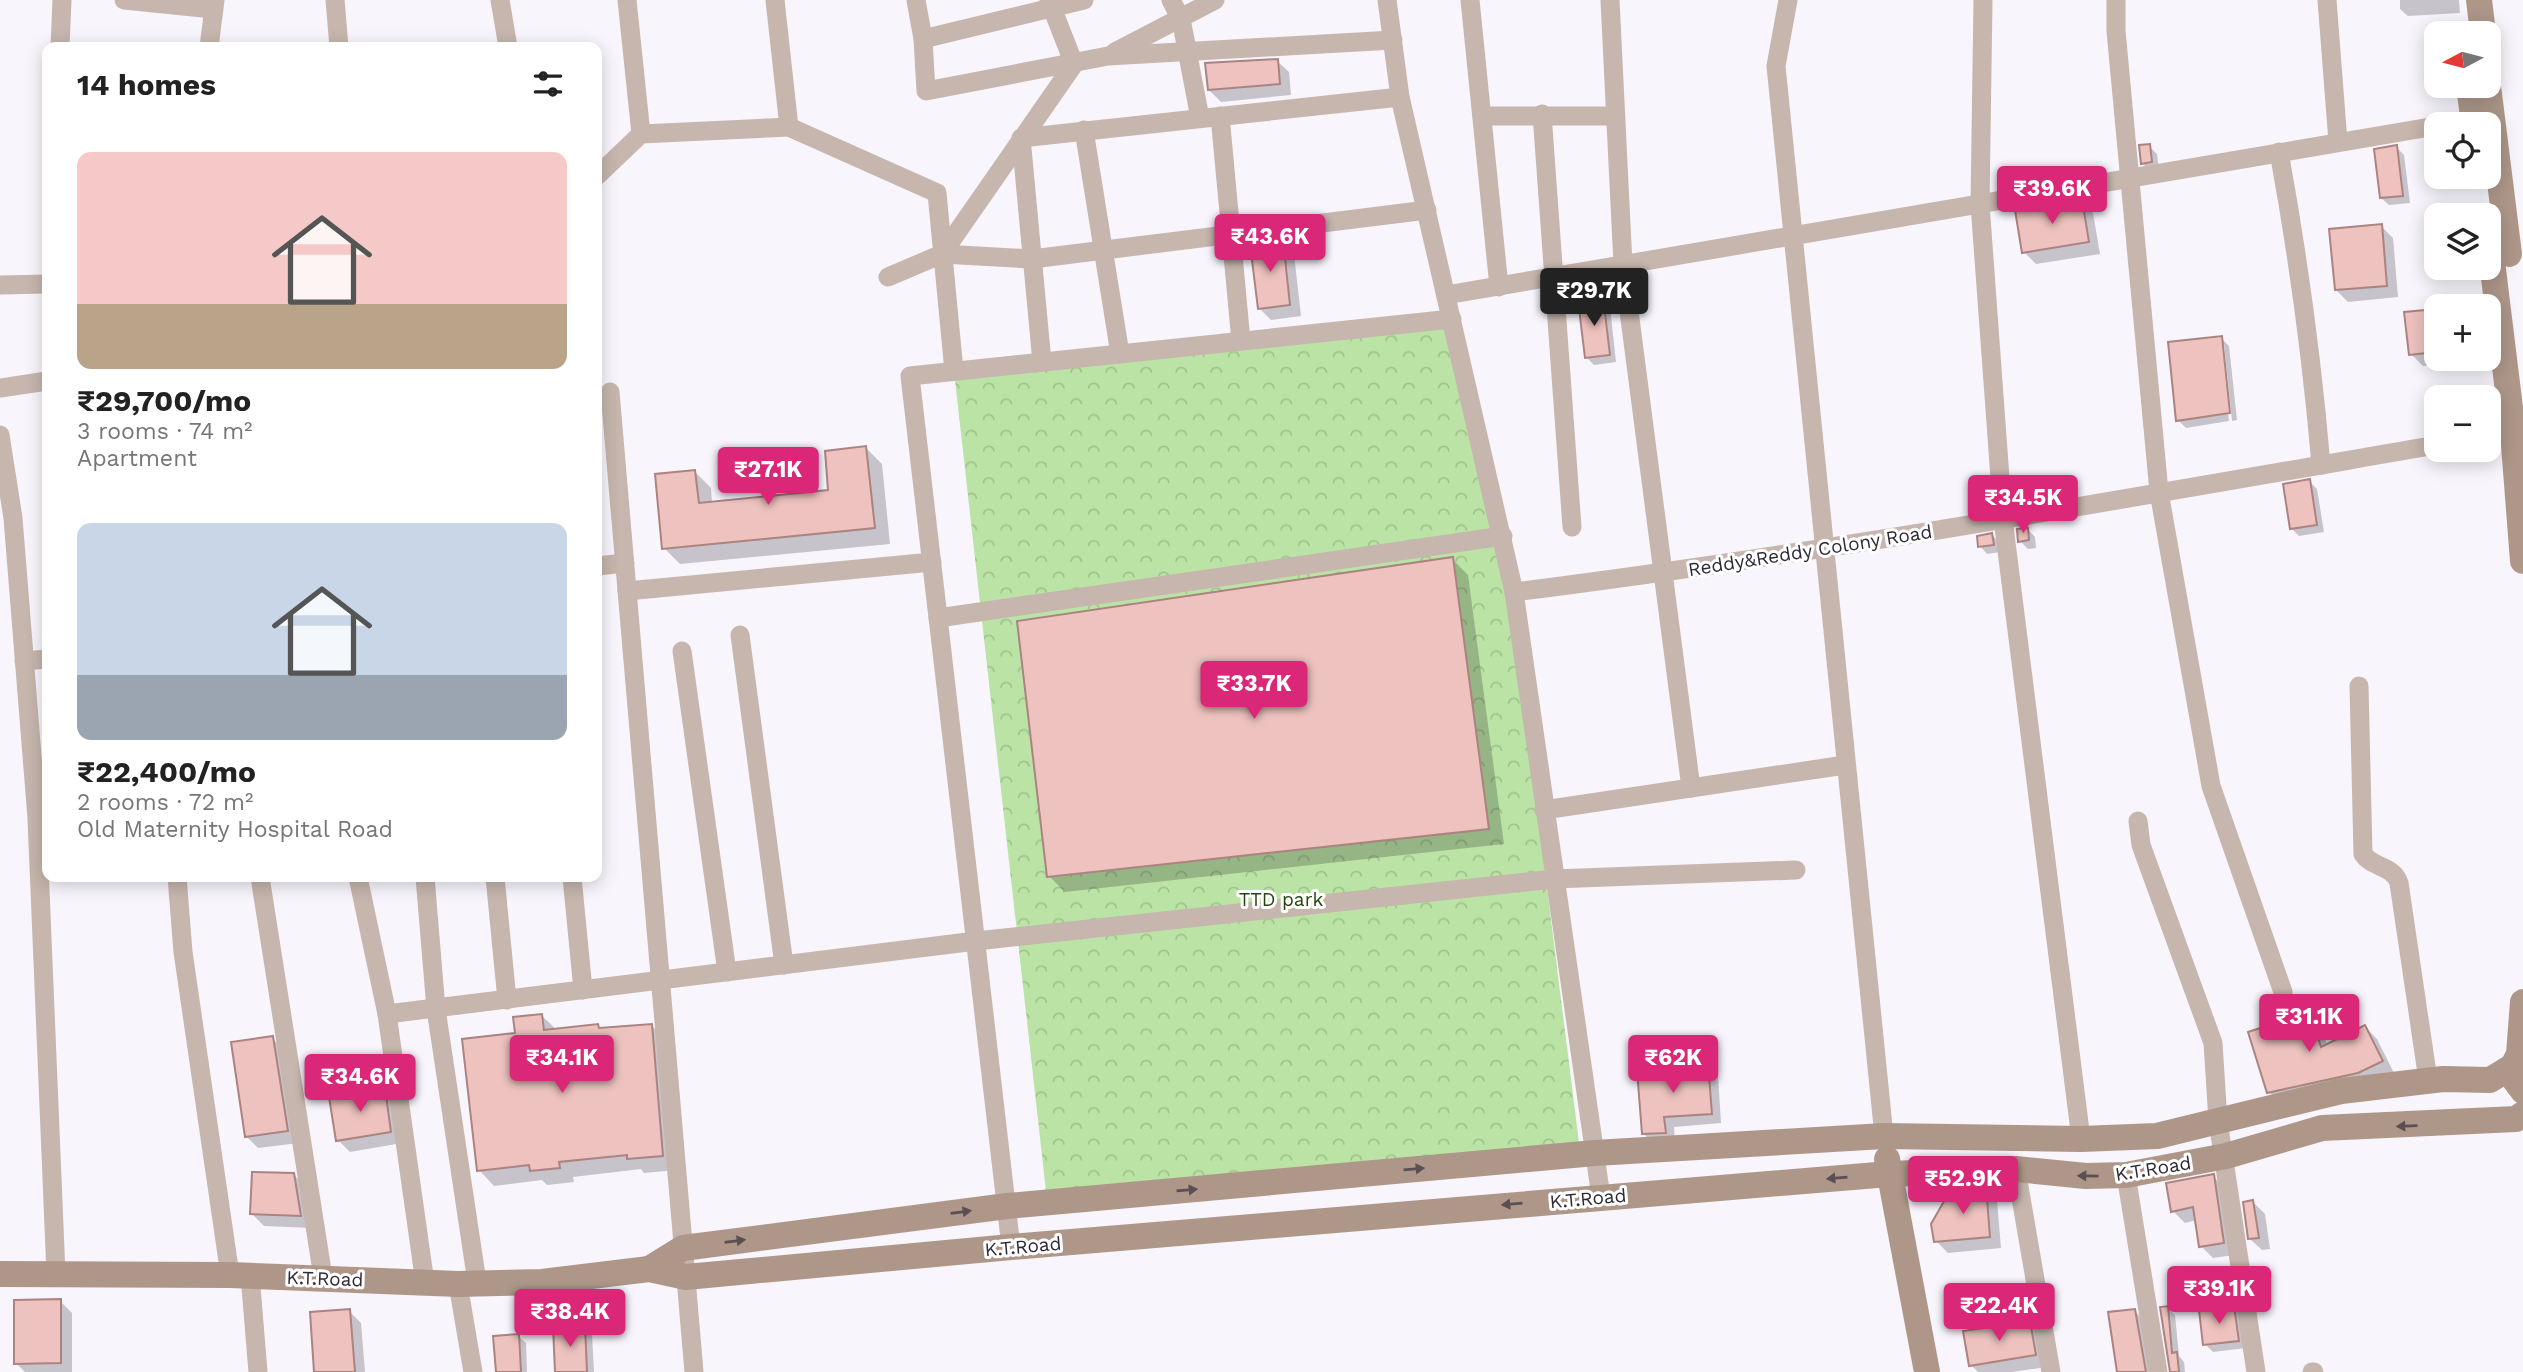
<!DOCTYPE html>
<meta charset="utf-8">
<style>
:root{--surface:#fff;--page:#f2f2f2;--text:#222;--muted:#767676;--accent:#db2777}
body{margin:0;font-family:"Work Sans",sans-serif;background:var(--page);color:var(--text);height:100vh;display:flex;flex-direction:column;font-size:26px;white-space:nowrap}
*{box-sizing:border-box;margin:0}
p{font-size:23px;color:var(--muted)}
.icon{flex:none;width:38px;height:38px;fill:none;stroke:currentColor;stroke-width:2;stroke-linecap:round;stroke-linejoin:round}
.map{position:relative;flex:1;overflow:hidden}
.drawer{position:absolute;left:42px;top:42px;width:560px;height:840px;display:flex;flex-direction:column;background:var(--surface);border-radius:14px;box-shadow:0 4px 18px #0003}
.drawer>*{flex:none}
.needle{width:46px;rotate:263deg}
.controls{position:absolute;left:2424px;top:21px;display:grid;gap:14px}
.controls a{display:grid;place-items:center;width:77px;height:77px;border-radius:14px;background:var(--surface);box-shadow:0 4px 18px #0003;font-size:35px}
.price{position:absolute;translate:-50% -60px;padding:0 16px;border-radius:7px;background:var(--accent);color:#fff;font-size:23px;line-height:46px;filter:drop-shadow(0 2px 4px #0008)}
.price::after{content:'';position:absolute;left:50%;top:42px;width:21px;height:16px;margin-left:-10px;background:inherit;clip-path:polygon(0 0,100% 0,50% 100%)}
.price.selected{background:#222;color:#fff}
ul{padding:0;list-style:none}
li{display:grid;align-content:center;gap:14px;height:371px;padding:0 35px}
li span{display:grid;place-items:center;height:217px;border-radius:14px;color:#555}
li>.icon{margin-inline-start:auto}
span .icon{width:126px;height:126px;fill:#fffc;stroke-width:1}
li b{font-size:30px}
h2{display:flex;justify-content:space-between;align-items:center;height:84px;padding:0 35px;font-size:30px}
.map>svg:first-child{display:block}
.forest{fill:url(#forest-crowns)}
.shadow{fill:#0003}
.building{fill:#edc2bf;stroke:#ab8380;stroke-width:2}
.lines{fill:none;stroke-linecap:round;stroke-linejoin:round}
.street{stroke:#c6b6ad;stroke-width:19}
.secondary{stroke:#ae9789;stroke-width:26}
.oneway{fill:#5a5053}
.labels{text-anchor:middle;stroke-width:6;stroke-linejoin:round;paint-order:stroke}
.street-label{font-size:19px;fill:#2d2936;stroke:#fff}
.park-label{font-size:19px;fill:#264610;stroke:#fff}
</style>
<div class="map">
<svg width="2523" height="1372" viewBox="0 0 2523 1372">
<defs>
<pattern id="forest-crowns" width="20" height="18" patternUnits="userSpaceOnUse" patternTransform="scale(1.75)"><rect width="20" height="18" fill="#bbe3a5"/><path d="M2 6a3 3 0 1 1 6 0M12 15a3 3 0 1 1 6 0" fill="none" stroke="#a1c38f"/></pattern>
</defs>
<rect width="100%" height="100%" fill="#f8f5fd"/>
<!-- forest -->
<polygon class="forest" points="1452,319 1503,536 1579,1143 1046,1191 954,371"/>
<!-- shadow -->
<g class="shadow">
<polygon points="2400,0 2459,0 2460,13 2408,16 2400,9"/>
<polygon points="1277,61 1289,72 1291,95 1221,102 1209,90"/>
<polygon points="2149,146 2157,154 2159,169 2150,171 2142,163"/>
<polygon points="2396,147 2404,155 2410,203 2389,205 2381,198"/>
<polygon points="2082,201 2093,213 2100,254 2036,264 2024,252"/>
<polygon points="2381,226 2393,238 2398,297 2348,302 2336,290"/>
<polygon points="1282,242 1294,254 1301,316 1271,320 1259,308"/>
<polygon points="1602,299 1610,307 1616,362 1594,365 1586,357"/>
<polygon points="2436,310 2436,359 2488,359 2488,313 2498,358 2423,366 2411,354"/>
<polygon points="2221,338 2229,346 2237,420 2232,421 2224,344 2221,344 2229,421 2186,428 2178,420"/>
<polygon points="866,448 882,464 890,544 680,564 664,548 695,472 711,488 712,503 830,491"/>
<polygon points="2309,481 2317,489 2324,532 2299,536 2291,528"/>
<polygon points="2027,529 2035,537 2036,548 2028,549 2020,541"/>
<polygon points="1992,535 2000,543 2001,552 1987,554 1980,546"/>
<polygon points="1452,559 1468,575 1504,844 1065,892 1049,876"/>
<polygon points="2309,1014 2321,1026 2327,1045 2365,1027 2377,1039 2394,1073 2281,1104 2269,1092"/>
<polygon points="542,1016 557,1030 598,1026 602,1030 651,1025 666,1040 677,1170 644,1173 641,1169 573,1177 574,1182 547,1185 542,1180 494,1186 479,1170 517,1035"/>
<polygon points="272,1038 284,1050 299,1143 258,1148 246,1136"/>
<polygon points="1708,1065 1718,1075 1721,1123 1674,1127 1675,1143 1654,1144 1644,1134"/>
<polygon points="385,1090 396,1102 402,1143 350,1152 338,1140"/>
<polygon points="294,1175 306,1187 312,1228 264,1226 252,1214"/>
<polygon points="2213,1176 2225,1188 2235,1255 2213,1258 2201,1246 2197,1220 2185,1223 2173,1211"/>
<polygon points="1985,1188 1997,1200 2001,1248 1948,1253 1936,1241"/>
<polygon points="2253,1202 2265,1214 2270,1249 2262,1250 2250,1239"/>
<polygon points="60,1301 72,1313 72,1372 25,1372 16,1363"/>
<polygon points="2167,1308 2175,1315 2179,1356 2184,1362 2185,1372 2171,1372"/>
<polygon points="2233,1308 2241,1316 2246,1348 2213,1352 2205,1344"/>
<polygon points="349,1311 361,1323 365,1372 316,1372"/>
<polygon points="2135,1311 2142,1319 2152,1372 2119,1372"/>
<polygon points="2029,1322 2041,1334 2047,1367 2012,1372 1978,1372 1971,1365"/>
<polygon points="584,1327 592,1334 594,1372 556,1372"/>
<polygon points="518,1336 526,1343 527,1372 498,1372"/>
</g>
<!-- building -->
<g class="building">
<polygon points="1278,59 1280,84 1208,90 1205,63"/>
<polygon points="2150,144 2152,162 2141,164 2139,145"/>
<polygon points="2397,145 2403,196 2380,198 2374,149"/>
<polygon points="2082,199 2089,242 2022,253 2015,210"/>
<polygon points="2382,224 2387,286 2335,290 2329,229"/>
<polygon points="1283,240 1290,305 1258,309 1250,244"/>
<polygon points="1603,297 1610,355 1585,358 1578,300"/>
<polygon points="2436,309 2436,352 2409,355 2404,312"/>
<polygon points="2222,336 2230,413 2176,421 2168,342"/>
<polygon points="866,446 875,528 662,549 655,474 695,470 699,503 828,490 825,451"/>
<polygon points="2310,479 2317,525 2290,529 2283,484"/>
<polygon points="2028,528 2029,540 2018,542 2017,529"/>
<polygon points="1992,533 1994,545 1978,547 1977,536"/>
<polygon points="1453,557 1489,829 1047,877 1017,621"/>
<polygon points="2310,1012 2321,1047 2365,1025 2383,1061 2358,1073 2267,1093 2248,1032"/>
<polygon points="542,1014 544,1030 598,1024 599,1028 652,1024 663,1156 627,1159 627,1155 559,1162 560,1168 530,1171 529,1165 477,1171 462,1039 515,1033 513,1017"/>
<polygon points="273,1036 288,1131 245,1137 231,1042"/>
<polygon points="1708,1064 1712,1114 1664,1117 1666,1133 1642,1134 1637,1070"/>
<polygon points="385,1088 391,1132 336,1141 329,1097"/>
<polygon points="252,1172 294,1173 301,1216 250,1214"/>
<polygon points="2214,1174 2224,1243 2199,1247 2193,1207 2171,1212 2166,1183"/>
<polygon points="1986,1186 1990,1237 1934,1242 1931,1224 1951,1189"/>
<polygon points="2253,1200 2259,1238 2248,1239 2243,1202"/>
<polygon points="61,1299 61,1363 14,1364 14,1300"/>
<polygon points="2168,1306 2172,1353 2177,1352 2179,1372 2170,1372 2160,1307"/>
<polygon points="2234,1306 2239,1341 2203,1345 2199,1310"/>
<polygon points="350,1309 355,1372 314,1372 310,1312"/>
<polygon points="2135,1309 2146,1372 2117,1372 2108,1312"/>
<polygon points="2030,1321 2036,1355 1969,1366 1963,1331"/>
<polygon points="585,1325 587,1372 555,1372 553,1326"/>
<polygon points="519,1334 521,1372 496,1372 493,1336"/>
</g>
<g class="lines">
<!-- street -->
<g class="street">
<polyline points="124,0 213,9"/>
<polyline points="335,0 339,47"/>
<polyline points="500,0 508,47"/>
<polyline points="627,0 641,134"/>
<polyline points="916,0 923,39 1084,0"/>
<polyline points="1171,0 1181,19 1200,118"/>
<polyline points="1387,0 1400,97 1514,592 1601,1197"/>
<polyline points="1470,0 1499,287"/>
<polyline points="1610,0 1623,265 1691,788"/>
<polyline points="1788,0 1776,66 1884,1136"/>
<polyline points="1983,0 1980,204 2003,519 2081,1139"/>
<polyline points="2116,0 2116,31 2159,492 2211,786 2283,992"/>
<polyline points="2327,0 2338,142"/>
<polyline points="923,39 926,91 1108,56 1393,40"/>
<polyline points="60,47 62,0"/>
<polyline points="209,47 215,0"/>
<polyline points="1115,52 1215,0"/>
<polyline points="1542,114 1572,527"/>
<polyline points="1220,116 1241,341"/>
<polyline points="1482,116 1615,116"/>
<polyline points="2444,124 2473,119"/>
<polyline points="789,127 937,193 954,371"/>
<polyline points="1084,130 1120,354"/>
<path d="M2279 152C2298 256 2312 359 2321 465"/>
<polyline points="597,176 641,134 789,127 775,0"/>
<polyline points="942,254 1074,64 1049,0"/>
<polyline points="888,277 942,254 1032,259 1427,210"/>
<polyline points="0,285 47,284"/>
<polyline points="1446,295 2436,126"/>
<polyline points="1042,362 1021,138 1400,97"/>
<polyline points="0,388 47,381"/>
<polyline points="610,392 694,1372"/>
<polyline points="0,435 13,518 37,818 56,1274"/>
<polyline points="2488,436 2513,432"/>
<polyline points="597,566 625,563"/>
<polyline points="627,591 932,562"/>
<path d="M1514 592C1823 553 2130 498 2436 445"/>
<polyline points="938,618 1503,536"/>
<polyline points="740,635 784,965"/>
<polyline points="682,651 727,972"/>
<polyline points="24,661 47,659"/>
<path d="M2359 686 2363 854C2372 868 2393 865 2399 883L2428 1080"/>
<polyline points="1544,810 1845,765"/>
<polyline points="2138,821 2141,845 2213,1043 2218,1121 2256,1372"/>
<polyline points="177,877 183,952 230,1275"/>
<polyline points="260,877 323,1277"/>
<polyline points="358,877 387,1014 425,1283"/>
<polyline points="425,877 436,1009 477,1282"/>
<polyline points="495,877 507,1000"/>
<polyline points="572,877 583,990"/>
<polyline points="387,1014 976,941 1554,879 1796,870"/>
<polyline points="2016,1169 2051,1372"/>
<polyline points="2126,1175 2158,1372"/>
<polyline points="1011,1247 910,376 1452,319"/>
<polyline points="250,1275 258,1372"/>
<polyline points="458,1284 473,1372"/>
<polyline points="2312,1372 2314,1372"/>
</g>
<!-- secondary -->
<g class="secondary">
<polyline points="2479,0 2483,33"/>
<polyline points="2469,86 2474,124"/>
<polyline points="2488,86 2509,254"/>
<polyline points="2488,229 2513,432 2523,561"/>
<polyline points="2508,1071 2523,1091"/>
<polyline points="1887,1159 1927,1372"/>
<polyline points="649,1269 683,1248 1007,1206 1595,1153 1884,1136 2081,1139 2157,1136 2341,1091 2443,1079 2490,1080 2513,1066 2519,1054 2523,1002"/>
<polyline points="0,1274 230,1275 458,1284 542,1282 649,1269 686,1277 1011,1247 1889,1174 2016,1169 2086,1176 2126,1175 2226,1156 2322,1128 2516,1119 2523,1114"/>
</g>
</g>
<!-- one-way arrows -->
<defs><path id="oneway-solid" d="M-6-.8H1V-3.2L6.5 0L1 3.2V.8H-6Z" transform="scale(1.75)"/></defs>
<g class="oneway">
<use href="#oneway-solid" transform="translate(2407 1126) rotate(178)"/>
<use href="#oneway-solid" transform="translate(1414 1169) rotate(-5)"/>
<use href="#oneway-solid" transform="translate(2088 1176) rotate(-179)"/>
<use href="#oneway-solid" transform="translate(1837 1178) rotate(175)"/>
<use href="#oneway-solid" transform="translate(1187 1190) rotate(-5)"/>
<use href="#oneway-solid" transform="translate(1512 1204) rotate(175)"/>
<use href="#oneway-solid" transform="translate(961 1212) rotate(-7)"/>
<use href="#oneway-solid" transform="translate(735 1241) rotate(-7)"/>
</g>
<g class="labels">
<!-- street labels -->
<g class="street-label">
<text transform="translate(1810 550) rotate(-9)" y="7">Reddy&amp;Reddy Colony Road</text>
<text transform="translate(2153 1168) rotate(-9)" y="7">K.T.Road</text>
<text transform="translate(1588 1198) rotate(-5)" y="7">K.T.Road</text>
<text transform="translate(1023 1246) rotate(-5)" y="7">K.T.Road</text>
<text transform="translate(325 1278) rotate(2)" y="7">K.T.Road</text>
</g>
<!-- park labels -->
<g class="park-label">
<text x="1281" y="906">TTD park</text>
</g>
</g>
</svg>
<div class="controls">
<a><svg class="needle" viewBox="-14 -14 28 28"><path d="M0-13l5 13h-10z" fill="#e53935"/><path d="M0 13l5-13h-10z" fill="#767676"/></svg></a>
<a><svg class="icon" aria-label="locate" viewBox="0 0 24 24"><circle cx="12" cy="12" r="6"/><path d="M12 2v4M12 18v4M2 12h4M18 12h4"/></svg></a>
<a><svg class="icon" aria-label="layers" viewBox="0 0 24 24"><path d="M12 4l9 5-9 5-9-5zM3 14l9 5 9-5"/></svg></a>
<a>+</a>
<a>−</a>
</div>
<b class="price" style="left:2052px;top:226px">₹39.6K</b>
<b class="price" style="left:1270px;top:274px">₹43.6K</b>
<b class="price selected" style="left:1594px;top:328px">₹29.7K</b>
<b class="price" style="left:768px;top:507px">₹27.1K</b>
<b class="price" style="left:2023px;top:535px">₹34.5K</b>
<b class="price" style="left:1254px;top:721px">₹33.7K</b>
<b class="price" style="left:2309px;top:1054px">₹31.1K</b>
<b class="price" style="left:562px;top:1095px">₹34.1K</b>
<b class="price" style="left:1673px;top:1095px">₹62K</b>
<b class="price" style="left:360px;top:1114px">₹34.6K</b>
<b class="price" style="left:1963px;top:1216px">₹52.9K</b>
<b class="price" style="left:2219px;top:1326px">₹39.1K</b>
<b class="price" style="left:1999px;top:1343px">₹22.4K</b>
<b class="price" style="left:570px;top:1349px">₹38.4K</b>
<section class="drawer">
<h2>14 homes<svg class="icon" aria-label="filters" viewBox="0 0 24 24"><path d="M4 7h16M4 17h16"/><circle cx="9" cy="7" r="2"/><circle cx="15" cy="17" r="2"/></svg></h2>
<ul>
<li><span style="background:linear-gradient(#f6c9c9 70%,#b9a48a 0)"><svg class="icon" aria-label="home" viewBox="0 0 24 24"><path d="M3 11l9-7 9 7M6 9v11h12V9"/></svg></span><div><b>₹29,700/mo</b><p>3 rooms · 74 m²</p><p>Apartment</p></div></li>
<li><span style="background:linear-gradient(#c9d6e8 70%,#9aa5b1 0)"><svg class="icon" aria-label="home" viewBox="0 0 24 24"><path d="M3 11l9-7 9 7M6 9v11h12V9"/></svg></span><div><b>₹22,400/mo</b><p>2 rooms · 72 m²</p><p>Old Maternity Hospital Road</p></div></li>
</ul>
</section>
</div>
